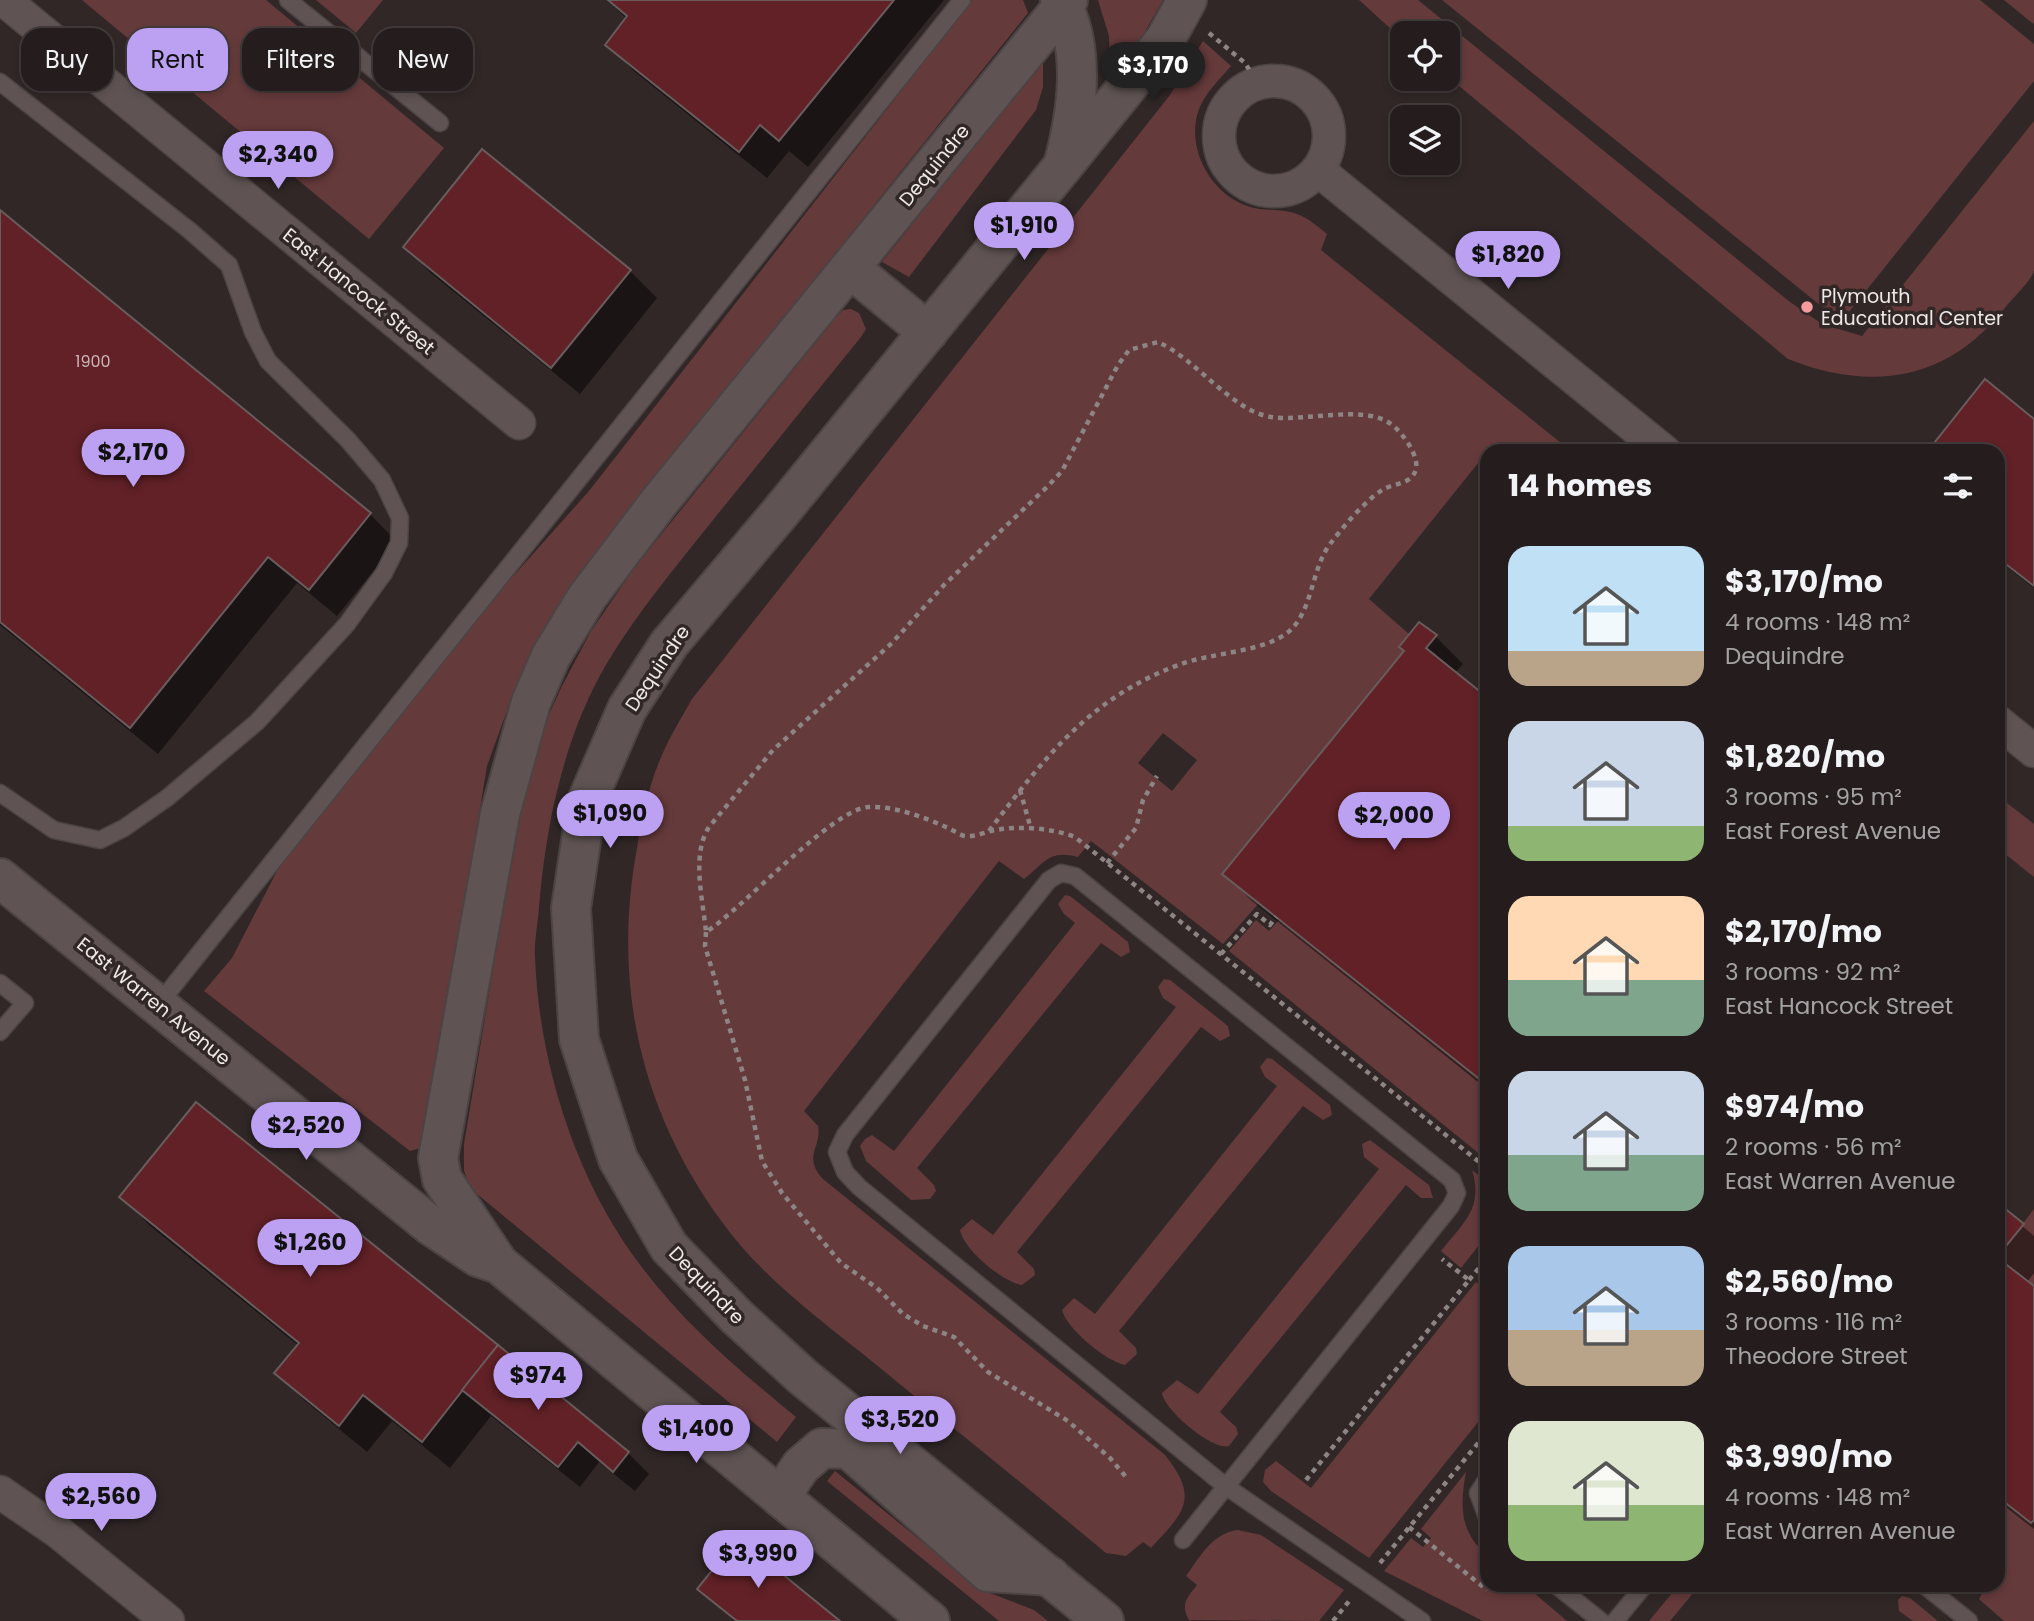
<!DOCTYPE html>
<meta charset="utf-8">
<style>
:root{--surface:#251d1d;--page:#2d2626;--text:#f1f3f6;--muted:#a3a2a4;--line:#423b3b;--accent:#bca0f2}
body{margin:0;font-family:Poppins,sans-serif;background:var(--page);color:var(--text);height:100vh;display:flex;flex-direction:column;font-size:26px;white-space:nowrap}
*{box-sizing:border-box;margin:0}
p{font-size:23px;color:var(--muted)}
.icon{flex:none;width:38px;height:38px;fill:none;stroke:currentColor;stroke-width:2;stroke-linecap:round;stroke-linejoin:round}
.map{position:relative;flex:1;overflow:hidden}
.sheet{position:absolute;left:1480px;top:444px;width:525px;height:1148px;display:flex;flex-direction:column;background:var(--surface);border-radius:21px;box-shadow:0 4px 10px #0003,0 0 0 2px var(--line)}
.sheet>*{flex:none}
.hud{position:absolute;left:21px;top:28px;width:665px;height:63px;display:flex;gap:14px}
.buttons{position:absolute;left:1390px;top:21px;display:grid;gap:14px}
.buttons a{display:grid;place-items:center;width:70px;height:70px;border-radius:14px;background:var(--surface);box-shadow:0 4px 10px #0003,0 0 0 2px var(--line);font-size:35px}
.price{position:absolute;translate:-50% -60px;padding:0 16px;border-radius:24px;background:var(--accent);color:#111;font-size:23px;line-height:46px;filter:drop-shadow(0 2px 4px #0008)}
.price::after{content:'';position:absolute;left:50%;top:42px;width:21px;height:16px;margin-left:-10px;background:inherit;clip-path:polygon(0 0,100% 0,50% 100%)}
.price.on{background:#222;color:#fff}
ul{padding:0;list-style:none}
li{display:flex;align-items:center;gap:21px;height:175px;padding:0 28px}
li span{display:grid;place-items:center;flex:none;width:196px;height:140px;border-radius:21px;color:#555}
li>.icon{margin-inline-start:auto}
span .icon{width:84px;height:84px;fill:#fffc;stroke-width:1}
li b{font-size:30px}
h2{display:flex;justify-content:space-between;align-items:center;height:84px;padding:0 28px;font-size:30px}
.tag{padding:0 24px;border-radius:21px;background:var(--surface);box-shadow:0 4px 10px #0003,0 0 0 2px var(--line);font-size:24px;line-height:63px}
.tag.on{background:var(--accent);color:#111}
.map>svg:first-child{display:block}
.green{fill:#653a3b;fill-rule:evenodd}
.shadow{fill:#0007}
.building{fill:#612126;stroke:#685c5c;stroke-width:2}
.lines{fill:none;stroke-linecap:round;stroke-linejoin:round}
.service-casing{stroke:#4c4444;stroke-width:19}
.minor-casing{stroke:#4c4444;stroke-width:35}
.tertiary-casing{stroke:#4c4444;stroke-width:42}
.secondary-casing{stroke:#4c4444;stroke-width:42}
.path{stroke:#8d8484;stroke-width:4.5;stroke-dasharray:5 5;stroke-linecap:butt}
.service{stroke:#5f5453;stroke-width:16}
.minor{stroke:#5f5453;stroke-width:32}
.tertiary{stroke:#5f5453;stroke-width:38}
.secondary{stroke:#5f5453;stroke-width:38}
.poi-dot{fill:#f59b9d;stroke:#312727;stroke-width:2.5}
.labels{text-anchor:middle;stroke-width:7;stroke-linejoin:round;paint-order:stroke}
.number-label{font-size:16px;fill:#ccb6b8}
.street-label{font-size:19px;fill:#efe8e8;stroke:#312727}
.poi-label{font-size:19px;fill:#efe8e8;stroke:#312727;text-anchor:start}
</style>
<div class="map">
<svg width="2034" height="1621" viewBox="0 0 2034 1621">
<rect width="100%" height="100%" fill="#312727"/>
<!-- green -->
<g class="green">
<polygon points="82,0 266,0 444,148 369,239"/>
<polygon points="316,0 383,0 356,33"/>
<polygon points="972,0 1023,0 1028,13 618,524 555,612 518,680 487,766 424,1147 410,1151 204,991 232,958 277,871 340,787 492,600 589,491"/>
<polygon points="1098,0 1163,0 1136,47 1114,77 1110,73 1109,36"/>
<path d="M1359 0H1418L1790 302 1822 324 1862 336 2034 121C2034 160 2034 200 2034 239 2034 248 2034 263 2034 271 2029 284 2012 298 2004 309 1947 381 1871 392 1788 359L1447 76V33H1402V39Z"/>
<polygon points="1442,0 1980,0 2034,44 2034,81 1841,322"/>
<polygon points="2004,0 2034,0 2034,24 2031,22"/>
<path d="M1203 41 1231 66C1219 80 1206 92 1199 109 1185 147 1210 193 1247 206 1261 211 1276 209 1290 212 1305 215 1316 225 1327 234L1321 250 1571 451H1497L1491 447 1369 599 1409 634 1399 647 1404 651 1222 873 1259 903 1223 944 1091 841 1078 857C1048 849 1044 864 1024 879L999 861 804 1111 818 1126C822 1148 802 1156 823 1179L1165 1455C1200 1499 1184 1512 1151 1548L1143 1542 1126 1556 1106 1553C1029 1489 951 1426 874 1363 821 1320 762 1278 722 1222 640 1110 612 984 637 848 642 817 649 784 662 755 670 736 682 717 692 699L1170 95ZM1163 733 1197 760 1172 791 1138 763Z"/>
<polygon points="1043,60 1043,87 1036,110 909,277 882,262"/>
<path d="M851 309 859 313 866 329 861 337C813 396 765 456 717 515 679 563 638 611 607 663 564 736 546 824 539 907 538 923 534 941 535 957 539 1064 576 1181 641 1266 685 1325 740 1371 796 1417L777 1442 471 1189 464 1171V1144L522 794 541 732 562 686 591 631 635 567 836 317 843 310Z"/>
<polygon points="1998,796 2034,824 2034,877 1999,849"/>
<polygon points="1065,895 1070,896 1128,942 1130,952 1121,957 1101,943 917,1168 934,1185 936,1191 930,1199 911,1200 866,1161 860,1146 865,1139 872,1135 894,1151 1075,923 1064,914 1058,904"/>
<polygon points="1256,920 1269,931 1279,920 1487,1086 1487,1160 1229,951"/>
<path d="M1164 979 1170 980 1228 1026 1230 1036 1220 1041 1201 1027 1017 1252 1034 1269 1035 1275 1022 1285C1004 1283 963 1249 960 1230L972 1219 993 1235 1176 1007 1163 998 1158 987Z"/>
<path d="M1267 1058 1272 1059 1330 1105 1332 1115 1323 1120 1303 1106 1119 1331 1136 1348 1137 1354 1125 1365C1107 1362 1066 1328 1062 1310L1074 1298 1095 1314 1277 1086 1265 1077 1260 1067Z"/>
<path d="M1370 1140 1429 1185 1433 1198H1421L1406 1185 1220 1412 1236 1427 1238 1434 1229 1446C1213 1451 1164 1410 1162 1393L1177 1380 1198 1394 1379 1169 1364 1157 1362 1144Z"/>
<path d="M1472 1170 1487 1182V1235L1461 1268 1441 1251C1463 1223 1484 1208 1472 1170Z"/>
<polygon points="2034,1209 2034,1286 1998,1256"/>
<polygon points="1476,1282 1487,1291 1487,1411 1369,1558 1271,1491 1263,1482 1265,1470 1276,1461 1311,1488"/>
<polygon points="835,1471 982,1590 1034,1610 1048,1621 999,1621 827,1481"/>
<path d="M1466 1472C1460 1504 1459 1532 1487 1555L1488 1586H1526L1567 1621H1483L1384 1571 1411 1538 1423 1547 1431 1538 1421 1529Z"/>
<polygon points="1999,1497 2031,1523 2034,1520 2034,1621 2004,1621 1979,1599 1986,1586 1998,1586 1999,1570 2002,1565 1999,1562"/>
<path d="M1238 1530 1261 1535 1344 1590 1319 1621 1189 1620C1180 1604 1187 1598 1197 1585L1186 1576C1200 1557 1212 1533 1238 1530Z"/>
<polygon points="1678,1586 1699,1586 1670,1621 1649,1621"/>
<polygon points="1902,1596 1910,1598 1938,1621 1913,1621 1899,1611 1898,1600"/>
</g>
<!-- shadow -->
<g class="shadow">
<polygon points="607,0 944,0 808,167 789,151 767,178 635,72 607,44 627,19"/>
<polygon points="0,212 370,514 397,542 337,616 297,583 158,754 0,625"/>
<polygon points="405,247 630,271 657,298 580,394 432,274"/>
<polygon points="2034,421 2034,588 1998,560 1998,452"/>
<polygon points="1435,636 1463,664 1455,673 1488,700 1488,1090 1252,901 1224,873"/>
<polygon points="122,1197 628,1453 649,1474 635,1491 599,1462 580,1487 491,1416 450,1468 392,1421 367,1452 304,1400 277,1373 299,1346 149,1225"/>
<polygon points="1998,1205 2034,1236 2034,1273 2027,1282 2034,1288 2034,1529 1998,1501"/>
<polygon points="700,1589 838,1621 735,1621"/>
</g>
<!-- building -->
<g class="building">
<polygon points="608,0 894,0 779,141 760,125 739,152 605,45 627,16"/>
<polygon points="482,149 631,270 551,368 403,247"/>
<polygon points="0,210 371,513 309,590 268,557 130,728 0,622"/>
<polygon points="1985,379 2034,419 2034,586 1998,558 1998,452 1927,452"/>
<polygon points="1419,622 1437,635 1426,648 1488,698 1488,1086 1222,874 1404,651 1399,647"/>
<polygon points="196,1102 498,1345 422,1442 363,1395 339,1426 274,1373 299,1343 119,1197"/>
<polygon points="1998,1203 2024,1224 1998,1256"/>
<polygon points="1998,1258 2034,1286 2034,1520 2031,1523 1998,1497"/>
<polygon points="498,1345 629,1452 613,1472 578,1442 558,1467 462,1390"/>
<polygon points="738,1538 840,1621 737,1621 697,1589"/>
</g>
<g class="lines">
<!-- service casing -->
<g class="service-casing">
<g id="service">
<polyline points="288,0 440,123"/>
<polyline points="0,82 189,230 229,265 253,332 268,361 348,440 382,480 400,518 399,543 384,573 347,624 257,722 167,798 124,828 100,840 54,830 0,793"/>
<polyline points="0,983 25,1003 0,1032"/>
<polyline points="158,1005 962,0"/>
<polyline points="1488,1477 1478,1493 1488,1520"/>
<polyline points="1183,1540 1451,1206 1457,1193 1452,1180 1075,876 1061,873 1049,880 845,1135 837,1152 845,1172 859,1187 1224,1485 1422,1621"/>
<polyline points="1557,1586 1601,1621"/>
<polyline points="1925,1586 1969,1621"/>
<polyline points="1615,1621 1644,1586"/>
</g>
</g>
<!-- minor casing -->
<g class="minor-casing">
<g id="minor">
<polyline points="4,0 519,423"/>
<circle cx="1274" cy="136" r="55"/>
<polyline points="1318,170 1665,452"/>
<polyline points="1998,722 2034,751"/>
<polyline points="0,1492 57,1531 168,1621"/>
</g>
</g>
<!-- tertiary casing -->
<g class="tertiary-casing">
<g id="tertiary">
<polyline points="1063,166 1165,40 1187,0"/>
<polyline points="499,1264 442,1179 438,1158 500,814 531,702 551,656 587,597 659,502 1068,0"/>
</g>
</g>
<!-- secondary casing -->
<g class="secondary-casing">
<g id="secondary">
<path d="M1060 0C1087 50 1077 114 1063 166L779 514 669 644 627 709 587 801 571 908 579 1039 618 1159 669 1247 737 1317 803 1377 1104 1621"/>
<polyline points="850,268 928,332"/>
<polyline points="0,878 430,1225 478,1257 499,1264 930,1621"/>
<polyline points="780,1497 801,1466 822,1448 849,1449 988,1572 1050,1576"/>
</g>
</g>
<!-- path -->
<g class="path">
<polyline points="1209,33 1245,63 1257,82"/>
<polyline points="1020,790 1031,829"/>
<path d="M989 831C1045 757 1090 697 1181 664 1211 653 1262 652 1287 633 1313 613 1311 569 1330 544 1344 526 1363 503 1382 490 1393 483 1412 485 1416 469 1419 455 1402 432 1391 424 1364 404 1305 422 1271 417 1232 411 1196 359 1158 342L1129 350 1118 365 1062 471 1048 486 944 585 892 643 773 750 709 827C691 855 703 900 706 932 741 910 833 808 869 807 895 806 923 817 946 827 952 829 959 835 965 836 974 837 983 833 991 831 1016 825 1052 828 1075 837L1488 1169"/>
<polyline points="1107,863 1136,828 1143,800 1157,776"/>
<polyline points="706,932 705,946 745,1080 762,1161 782,1193 841,1263 877,1288 903,1314 923,1326 954,1337 988,1372 1068,1421 1110,1458 1126,1477"/>
<polyline points="1221,954 1257,914 1270,925 1276,917"/>
<polyline points="1469,1280 1484,1262 1488,1264"/>
<polyline points="1306,1480 1469,1280 1442,1259"/>
<polyline points="1409,1527 1487,1590"/>
<polyline points="1380,1563 1488,1431"/>
<polyline points="1333,1621 1350,1600"/>
</g>
<!-- service -->
<use href="#service" class="service"/>
<!-- minor -->
<use href="#minor" class="minor"/>
<!-- tertiary -->
<use href="#tertiary" class="tertiary"/>
<!-- secondary -->
<use href="#secondary" class="secondary"/>
</g>
<!-- markers -->
<circle class="poi-dot" cx="1807" cy="307" r="7"/>
<g class="labels">
<!-- number labels -->
<g class="number-label">
<text x="93" y="367">1900</text>
</g>
<!-- street labels -->
<g class="street-label">
<text transform="translate(934 165) rotate(-51)" y="7">Dequindre</text>
<text transform="translate(359 291) rotate(39)" y="7">East Hancock Street</text>
<text transform="translate(657 668) rotate(-56)" y="7">Dequindre</text>
<text transform="translate(154 1001) rotate(39)" y="7">East Warren Avenue</text>
<text transform="translate(707 1285) rotate(46)" y="7">Dequindre</text>
</g>
<!-- poi labels -->
<g class="poi-label">
<text x="1821" y="303">Plymouth<tspan x="1821" dy="22">Educational Center</tspan></text>
</g>
</g>
</svg>
<div class="buttons">
<a><svg class="icon" aria-label="locate" viewBox="0 0 24 24"><circle cx="12" cy="12" r="6"/><path d="M12 2v4M12 18v4M2 12h4M18 12h4"/></svg></a>
<a><svg class="icon" aria-label="layers" viewBox="0 0 24 24"><path d="M12 4l9 5-9 5-9-5zM3 14l9 5 9-5"/></svg></a>
</div>
<b class="price on" style="left:1153px;top:102px">$3,170</b>
<b class="price" style="left:278px;top:191px">$2,340</b>
<b class="price" style="left:1024px;top:262px">$1,910</b>
<b class="price" style="left:1508px;top:291px">$1,820</b>
<b class="price" style="left:133px;top:489px">$2,170</b>
<b class="price" style="left:610px;top:850px">$1,090</b>
<b class="price" style="left:1394px;top:852px">$2,000</b>
<b class="price" style="left:306px;top:1162px">$2,520</b>
<b class="price" style="left:310px;top:1279px">$1,260</b>
<b class="price" style="left:538px;top:1412px">$974</b>
<b class="price" style="left:900px;top:1456px">$3,520</b>
<b class="price" style="left:696px;top:1465px">$1,400</b>
<b class="price" style="left:101px;top:1533px">$2,560</b>
<b class="price" style="left:758px;top:1590px">$3,990</b>
<div class="hud">
<a class="tag">Buy</a>
<a class="tag on">Rent</a>
<a class="tag">Filters</a>
<a class="tag">New</a>
</div>
<section class="sheet">
<h2>14 homes<svg class="icon" aria-label="filters" viewBox="0 0 24 24"><path d="M4 7h16M4 17h16"/><circle cx="9" cy="7" r="2"/><circle cx="15" cy="17" r="2"/></svg></h2>
<ul>
<li><span style="background:linear-gradient(#bfe0f5 75%,#b9a48a 0)"><svg class="icon" aria-label="home" viewBox="0 0 24 24"><path d="M3 11l9-7 9 7M6 9v11h12V9"/></svg></span><div><b>$3,170/mo</b><p>4 rooms · 148 m²</p><p>Dequindre</p></div></li>
<li><span style="background:linear-gradient(#c9d6e8 75%,#8fb573 0)"><svg class="icon" aria-label="home" viewBox="0 0 24 24"><path d="M3 11l9-7 9 7M6 9v11h12V9"/></svg></span><div><b>$1,820/mo</b><p>3 rooms · 95 m²</p><p>East Forest Avenue</p></div></li>
<li><span style="background:linear-gradient(#ffd9b3 60%,#7fa58c 0)"><svg class="icon" aria-label="home" viewBox="0 0 24 24"><path d="M3 11l9-7 9 7M6 9v11h12V9"/></svg></span><div><b>$2,170/mo</b><p>3 rooms · 92 m²</p><p>East Hancock Street</p></div></li>
<li><span style="background:linear-gradient(#c9d6e8 60%,#7fa58c 0)"><svg class="icon" aria-label="home" viewBox="0 0 24 24"><path d="M3 11l9-7 9 7M6 9v11h12V9"/></svg></span><div><b>$974/mo</b><p>2 rooms · 56 m²</p><p>East Warren Avenue</p></div></li>
<li><span style="background:linear-gradient(#a9c7e8 60%,#b9a48a 0)"><svg class="icon" aria-label="home" viewBox="0 0 24 24"><path d="M3 11l9-7 9 7M6 9v11h12V9"/></svg></span><div><b>$2,560/mo</b><p>3 rooms · 116 m²</p><p>Theodore Street</p></div></li>
<li><span style="background:linear-gradient(#dfe7d0 60%,#8fb573 0)"><svg class="icon" aria-label="home" viewBox="0 0 24 24"><path d="M3 11l9-7 9 7M6 9v11h12V9"/></svg></span><div><b>$3,990/mo</b><p>4 rooms · 148 m²</p><p>East Warren Avenue</p></div></li>
</ul>
</section>
</div>
